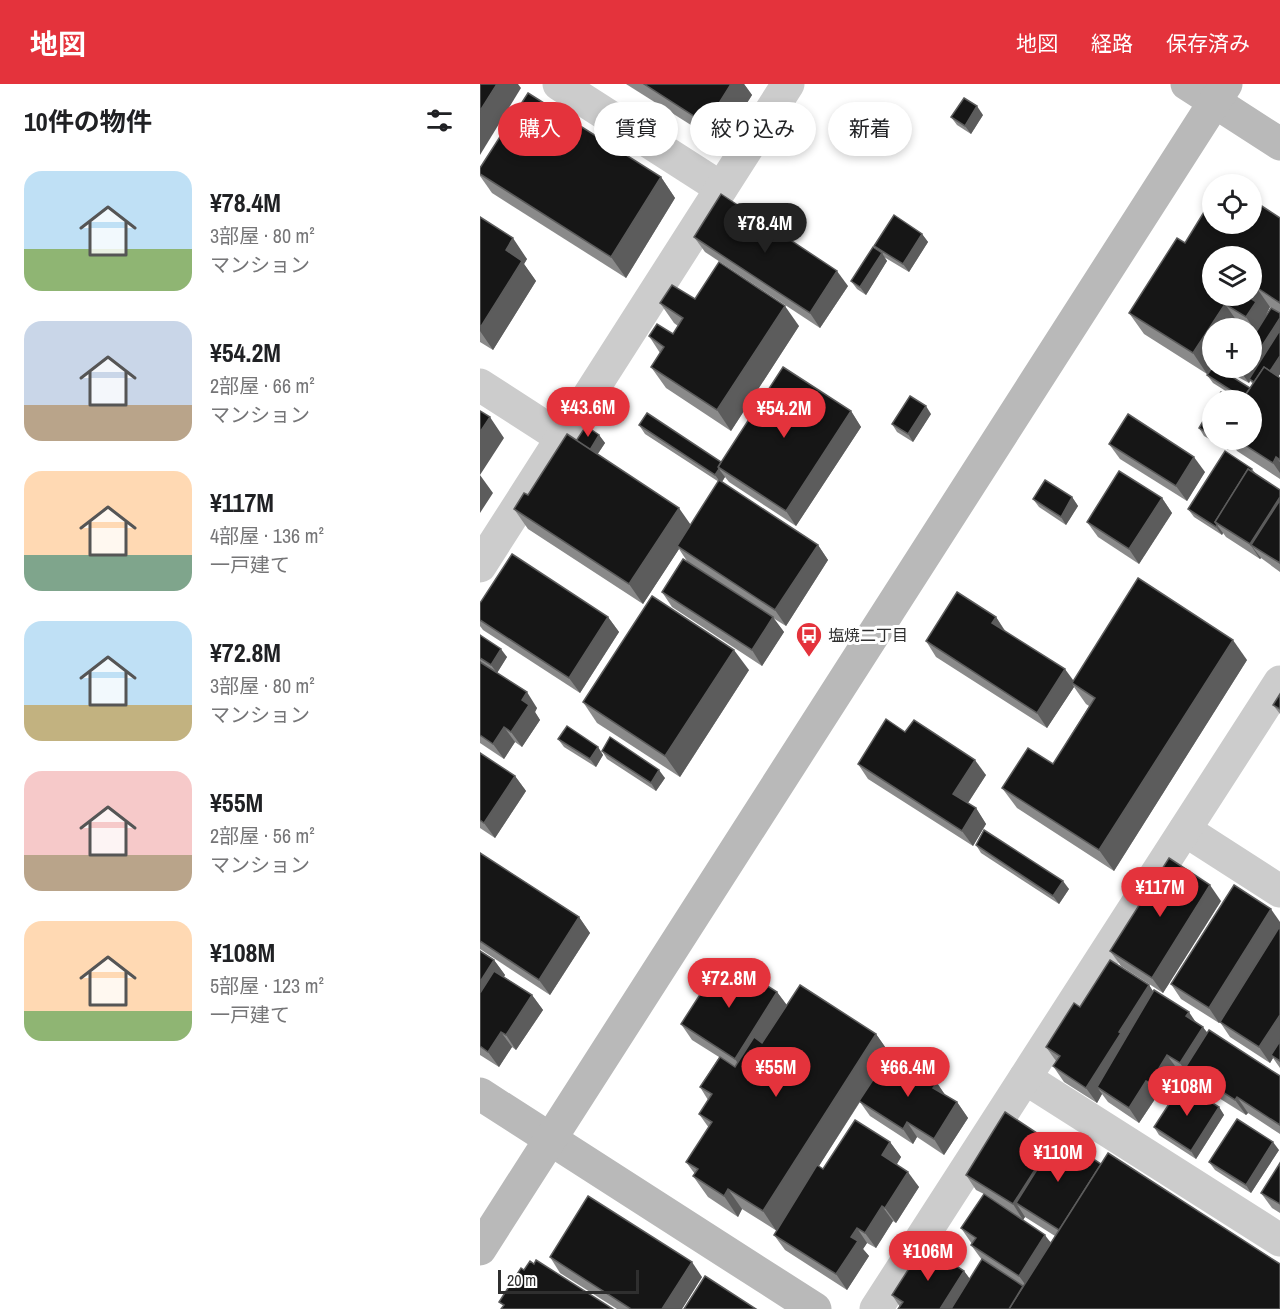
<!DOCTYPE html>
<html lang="ja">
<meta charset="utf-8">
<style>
:root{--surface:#fff;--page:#f6f6f6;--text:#202124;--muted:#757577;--accent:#e4333c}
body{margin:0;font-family:"Archivo Narrow","Noto Sans JP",sans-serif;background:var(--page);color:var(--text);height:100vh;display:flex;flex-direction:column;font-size:22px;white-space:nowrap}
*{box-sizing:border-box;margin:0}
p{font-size:20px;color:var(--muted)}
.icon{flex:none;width:33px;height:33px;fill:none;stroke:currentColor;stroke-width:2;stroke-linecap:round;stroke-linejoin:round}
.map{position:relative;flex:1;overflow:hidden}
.drawer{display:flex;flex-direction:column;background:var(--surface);width:480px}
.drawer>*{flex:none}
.banner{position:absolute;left:18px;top:18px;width:570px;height:54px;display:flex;gap:12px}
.buttons{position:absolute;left:722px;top:90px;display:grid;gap:12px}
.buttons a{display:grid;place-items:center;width:60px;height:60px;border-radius:50%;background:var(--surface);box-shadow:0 3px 9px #0003;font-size:30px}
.scale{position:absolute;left:18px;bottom:15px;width:141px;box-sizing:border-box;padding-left:6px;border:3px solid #2f2f2f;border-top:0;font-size:16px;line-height:21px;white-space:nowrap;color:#2f2f2f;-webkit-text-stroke:4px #fff;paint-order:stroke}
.price{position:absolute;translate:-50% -51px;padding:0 14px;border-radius:21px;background:var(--accent);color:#fff;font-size:20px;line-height:39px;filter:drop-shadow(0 2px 3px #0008)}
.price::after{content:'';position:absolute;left:50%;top:36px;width:18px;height:14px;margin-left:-9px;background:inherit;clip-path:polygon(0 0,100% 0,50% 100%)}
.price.on{background:#222;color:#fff}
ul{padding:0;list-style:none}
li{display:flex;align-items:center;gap:18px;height:150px;padding:0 24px}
li span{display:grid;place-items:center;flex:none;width:168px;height:120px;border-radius:18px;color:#555}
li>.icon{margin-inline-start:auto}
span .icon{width:72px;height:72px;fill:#fffc;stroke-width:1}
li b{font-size:26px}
h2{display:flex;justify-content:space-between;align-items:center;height:72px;padding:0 24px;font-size:26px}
.tag{padding:0 21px;border-radius:27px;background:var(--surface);box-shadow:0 3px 9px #0003;font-size:21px;line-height:54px}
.tag.on{background:var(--accent);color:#fff}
header{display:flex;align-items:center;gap:36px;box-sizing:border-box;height:84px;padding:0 30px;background:var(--accent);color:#fff}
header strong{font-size:28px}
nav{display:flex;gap:33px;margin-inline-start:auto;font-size:21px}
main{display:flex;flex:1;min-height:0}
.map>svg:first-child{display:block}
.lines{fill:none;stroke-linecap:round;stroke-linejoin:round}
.street{stroke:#ccc;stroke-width:33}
.secondary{stroke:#b9b9b9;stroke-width:33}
.wall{fill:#8a8a8a;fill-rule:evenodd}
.shaded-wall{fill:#5c5c5c}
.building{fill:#161616;stroke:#5c5c5c;stroke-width:1.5}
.labels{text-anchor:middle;stroke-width:6;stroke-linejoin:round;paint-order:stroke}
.poi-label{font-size:16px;fill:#2f2f2f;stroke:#fff;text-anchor:start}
</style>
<header>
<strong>地図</strong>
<nav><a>地図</a><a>経路</a><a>保存済み</a></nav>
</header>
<main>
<section class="drawer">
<h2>10件の物件<svg class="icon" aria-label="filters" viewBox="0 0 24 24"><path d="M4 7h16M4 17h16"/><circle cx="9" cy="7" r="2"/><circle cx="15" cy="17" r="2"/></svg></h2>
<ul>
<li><span style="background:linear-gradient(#bfe0f5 65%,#8fb573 0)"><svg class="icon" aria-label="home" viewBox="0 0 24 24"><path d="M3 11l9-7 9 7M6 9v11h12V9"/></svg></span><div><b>¥78.4M</b><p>3部屋 · 80 m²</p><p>マンション</p></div></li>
<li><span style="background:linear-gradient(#c9d6e8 70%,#b9a48a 0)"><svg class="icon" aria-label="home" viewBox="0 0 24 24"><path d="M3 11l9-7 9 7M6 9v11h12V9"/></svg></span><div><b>¥54.2M</b><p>2部屋 · 66 m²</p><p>マンション</p></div></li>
<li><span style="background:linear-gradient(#ffd9b3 70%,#7fa58c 0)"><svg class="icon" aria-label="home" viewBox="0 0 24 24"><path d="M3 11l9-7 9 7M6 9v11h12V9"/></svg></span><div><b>¥117M</b><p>4部屋 · 136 m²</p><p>一戸建て</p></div></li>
<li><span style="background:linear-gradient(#bfe0f5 70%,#c2b280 0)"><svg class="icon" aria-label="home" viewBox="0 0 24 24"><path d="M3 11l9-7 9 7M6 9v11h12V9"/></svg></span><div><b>¥72.8M</b><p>3部屋 · 80 m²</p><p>マンション</p></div></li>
<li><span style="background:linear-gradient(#f6c9c9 70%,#b9a48a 0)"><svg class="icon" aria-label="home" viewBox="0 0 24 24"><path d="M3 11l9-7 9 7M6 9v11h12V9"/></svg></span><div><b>¥55M</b><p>2部屋 · 56 m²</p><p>マンション</p></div></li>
<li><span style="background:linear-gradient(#ffd9b3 75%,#8fb573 0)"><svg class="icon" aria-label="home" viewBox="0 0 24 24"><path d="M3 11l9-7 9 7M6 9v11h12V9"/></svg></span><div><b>¥108M</b><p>5部屋 · 123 m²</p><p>一戸建て</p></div></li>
</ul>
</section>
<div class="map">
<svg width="800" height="1225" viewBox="0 0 800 1225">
<rect width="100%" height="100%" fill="#fff"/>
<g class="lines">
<!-- street -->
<g class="street">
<polyline points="79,0 241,104"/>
<polyline points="0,301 82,354"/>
<polyline points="0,482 308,0"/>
<polyline points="705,746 800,807"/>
<polyline points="545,994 800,1156"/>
<polyline points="396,1225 800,598"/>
</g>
<!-- secondary -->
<g class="secondary">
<polyline points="707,0 800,60"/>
<polyline points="0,1010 335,1225"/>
<polyline points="0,1165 746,0"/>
</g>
</g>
<!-- wall -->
<g class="wall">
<polygon points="146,0 264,0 272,11 241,60"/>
<polygon points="503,31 491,50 477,41 471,33"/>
<polygon points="0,84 181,93 195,114 146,194 12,109 0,92"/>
<polygon points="0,133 47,175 44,180 56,197 13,266 0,258"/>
<path d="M800 134V290L798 293 800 294V395L757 367 752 359 748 366 724 352 719 344 732 322V356H771V316H760L733 299 727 291 770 304 773 300 770 297 769 299 758 293 752 284 774 250 771 248V244H765L759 240 756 244H732V283L727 290 664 250 649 229 705 159ZM790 223 795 226 786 232V231Z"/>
<polygon points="442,150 448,158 429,188 404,173 407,177 386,211 377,205 371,197 397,166 394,162"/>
<polygon points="214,153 368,202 340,244 225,168"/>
<polygon points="215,215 319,242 251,347 186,304 171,283 180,269 169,252 193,250 198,242 194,239 180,219"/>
<polygon points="371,327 381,343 316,442 249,398 245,393 242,398 338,461 348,476 306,542 293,534 304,548 282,582 192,523 182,508 207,477 199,465 163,520 48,445 34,425 48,411 119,351 125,359 117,371 211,441 239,398 165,350 159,341 241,378"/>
<polygon points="451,330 433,358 417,348 412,340"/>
<polygon points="629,360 725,388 707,417 640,375"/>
<polygon points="772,385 776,390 800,406 800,488 781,474 780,475 746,453 743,449 742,451 714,433 708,425"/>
<polygon points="592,413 598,422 586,441 559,423 553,415"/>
<polygon points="682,414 692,429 659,480 618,453 607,438"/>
<polygon points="0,519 128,533 139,548 100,609 3,546 0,542"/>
<polygon points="516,533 526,548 593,597 767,576 634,787 537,724 522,704 573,680 609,622 606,620 594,603 567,644 456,573 446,557"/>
<polygon points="0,551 27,573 17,589 57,624 55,628 60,636 42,663 35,658 24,675 0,659"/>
<polygon points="269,586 200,693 117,639 103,618"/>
<polygon points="800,610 800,630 793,621"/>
<polygon points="425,648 506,691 488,719 496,724 506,740 493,762 388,695 378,680"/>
<polygon points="78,655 118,663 123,671 116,683 84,663"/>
<polygon points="122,667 185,694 176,707 127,675"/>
<polygon points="0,669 35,692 46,707 15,754 0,744"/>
<polygon points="496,761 589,805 579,820 501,769"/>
<polygon points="0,769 99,833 110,849 70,911 0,865"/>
<polygon points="741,817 683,909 641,882 630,867"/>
<polygon points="800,838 800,984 793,974 790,979 750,953 740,938 739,939 701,915 691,900"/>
<polygon points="0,867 14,876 25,891 24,893 52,911 63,926 36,966 32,963 19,983 0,971"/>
<polygon points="252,889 297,908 307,921 396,950 410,970 457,999 466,1012 477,1018 488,1034 464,1071 437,1053 433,1060 390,1032 380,1018 339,1082 343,1085 410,1058 421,1073 416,1081 439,1103 416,1139 413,1137 396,1164 387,1159 383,1165 389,1172 367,1206 305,1166 294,1151 297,1147 262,1125 258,1133 228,1113 213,1092 215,1090 206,1078 229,1044 219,1030 228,1016 220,1003 239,973 212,956 201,940"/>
<polygon points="669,901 673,908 716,938 727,948 800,992 800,1050 768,1029 766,1031 715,999 711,993 710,994 698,986 680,1014 677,1012 659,1039 628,1018 622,1010 617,1019 584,998 573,982 576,977 566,963 600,923"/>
<polygon points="739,1023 744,1031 716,1075 679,1051 674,1043"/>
<path d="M573 1060 621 1080 800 1180 420 1223 412 1211 484 1187 490 1195 502 1176 491 1161 492 1160 481 1144 504 1110 496 1106 486 1091ZM508 1113 543 1136 545 1133 575 1152 571 1158Z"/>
<polygon points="799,1066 771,1109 735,1086 729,1078"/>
<polygon points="800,1079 800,1129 792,1124 781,1109"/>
<polygon points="70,1173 222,1193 202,1225 137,1225 80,1189"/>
</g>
<!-- shaded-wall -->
<g class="shaded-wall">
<polygon points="17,0 38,0 41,4 0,71 0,27"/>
<polygon points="251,0 264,0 272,11 241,60 226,40"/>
<polygon points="497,22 503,31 491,50 485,42"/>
<polygon points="181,93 195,114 146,194 131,173"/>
<polygon points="442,150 448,158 429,188 423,180"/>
<polygon points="33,154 47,175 44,180 56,197 13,266 0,247 0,244 26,166"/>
<polygon points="402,169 407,177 386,211 380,203"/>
<polygon points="357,187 368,202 340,244 330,229"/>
<polygon points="776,203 790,223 786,231 790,238 780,254 766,233 770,214"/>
<polygon points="745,220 759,240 756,244 732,244 732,283 727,290 713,269"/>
<polygon points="305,222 319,242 251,347 237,326"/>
<polygon points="800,234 800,252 769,295 770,297 769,299 763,291 768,284 771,284 771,279"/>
<polygon points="800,272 800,290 787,311 781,302"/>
<polygon points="446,322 451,330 433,358 428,350"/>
<polygon points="371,327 381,343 316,442 306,427"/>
<polygon points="10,333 24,354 0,391 13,409 0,429 0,348"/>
<polygon points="119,351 125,359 113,377 108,369"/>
<polygon points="743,356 749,356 752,359 748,366 742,358"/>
<polygon points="714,373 725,388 707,417 696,402"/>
<polygon points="796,373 800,378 800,389 793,379"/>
<polygon points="239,385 245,393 241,399 235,391"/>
<polygon points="592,413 598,422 586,441 581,433"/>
<polygon points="800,413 800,445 771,461 781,474 780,475 770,460"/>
<polygon points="682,414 692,429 659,480 649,465"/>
<polygon points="199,424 213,444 197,462 199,465 163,520 149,500"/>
<polygon points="737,441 743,449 742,451 736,443"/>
<polygon points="338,461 348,476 306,542 295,526"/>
<polygon points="128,533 139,548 100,609 89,594"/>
<polygon points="293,533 304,548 282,582 272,566"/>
<polygon points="516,533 526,549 512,539"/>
<polygon points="753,556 767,576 634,787 619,766"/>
<polygon points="21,565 27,573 17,589 11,581"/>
<polygon points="254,566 269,586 200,693 185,672"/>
<polygon points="585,585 596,600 592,599 594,603 567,644 557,629"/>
<polygon points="47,608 57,624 55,628 60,636 42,663 31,648 42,616"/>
<polygon points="24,643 35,658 24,675 13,660"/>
<polygon points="118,663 123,671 116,683 110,675"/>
<polygon points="495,676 506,691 484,725 473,710"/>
<polygon points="179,686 185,694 176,707 171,699"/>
<polygon points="35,692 46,707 15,754 4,739"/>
<polygon points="496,724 506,740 493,762 482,747"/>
<polygon points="583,797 589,805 579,820 573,812"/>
<polygon points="730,801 741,817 683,909 672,894"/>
<polygon points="791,825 800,838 800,844 739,939 729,924"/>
<polygon points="99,833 110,849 70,911 59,896"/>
<polygon points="14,876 25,891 0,930 0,898"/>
<polygon points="669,901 679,916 617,1003 622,1010 617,1019 606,1004 639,948"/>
<polygon points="297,908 308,923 265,990 255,975"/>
<polygon points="52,911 63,926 36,966 26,951"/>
<polygon points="709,928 719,943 706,932"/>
<polygon points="800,931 800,963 791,971 793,974 790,979 779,963"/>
<polygon points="723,943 734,958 705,984 711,993 710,994 700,979"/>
<polygon points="21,948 32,963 19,983 8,968"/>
<polygon points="396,950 410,970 297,1148 283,1127"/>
<polygon points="687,971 698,986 680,1014 670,999"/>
<polygon points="666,997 677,1012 659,1039 649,1024"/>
<polygon points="457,999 467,1014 453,1004"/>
<polygon points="757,1013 768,1029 766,1031 755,1016"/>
<polygon points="477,1018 488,1034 464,1071 454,1055"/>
<polygon points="739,1023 744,1031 716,1075 711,1067"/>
<polygon points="427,1038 437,1053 433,1060 423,1045"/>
<polygon points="410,1058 421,1073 413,1087 402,1071"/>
<polygon points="793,1058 799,1066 771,1109 766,1101"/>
<polygon points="572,1059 583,1074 536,1119 545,1133 543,1136 533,1120"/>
<polygon points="428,1088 439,1103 416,1139 405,1124"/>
<polygon points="248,1105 262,1125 258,1133 244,1112"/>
<polygon points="402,1122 413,1137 396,1164 385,1149"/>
<polygon points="377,1144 387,1159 383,1165 389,1172 367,1206 356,1190 371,1153"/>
<polygon points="565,1151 576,1166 550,1207 539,1192"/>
<polygon points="212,1178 222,1193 202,1225 182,1225"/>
<polygon points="484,1187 495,1202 480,1225 460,1225"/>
</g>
<!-- building -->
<g class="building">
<polygon points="0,0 17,0 0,27"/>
<polygon points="164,0 251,0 226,40"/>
<polygon points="48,9 181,93 131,173 0,90 0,84"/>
<polygon points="484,14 497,22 485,42 471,33"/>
<polygon points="241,110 357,187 330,229 214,153"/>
<polygon points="732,115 732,140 771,140 771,115 800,134 800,219 776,203 771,211 771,172 732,172 732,212 771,212 770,214 776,218 766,233 745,220 713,269 649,229 697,154 705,159"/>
<polygon points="414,131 442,150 423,180 394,162"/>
<polygon points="0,133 33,154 26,166 42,177 0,244"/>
<polygon points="393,163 402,169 380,203 371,197"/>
<polygon points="239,178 305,222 237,326 171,283 184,263 169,252 177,240 193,250 203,234 180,219 192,201 215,215"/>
<polygon points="791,224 800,229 800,234 771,279 771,256"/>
<polygon points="800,246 800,272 790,287 784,283 774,298 769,295"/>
<polygon points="303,283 371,327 306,427 238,383"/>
<polygon points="784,283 800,294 800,376 796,373 793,379 757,356 771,356 771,316 762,316"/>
<polygon points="732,284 738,284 770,304 763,314 727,291"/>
<polygon points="752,284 768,284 763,291"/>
<polygon points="741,308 753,316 736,316"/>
<polygon points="430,312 446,322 428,350 412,340"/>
<polygon points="732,322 732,352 719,344"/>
<polygon points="0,327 10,333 0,348"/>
<polygon points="167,329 241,378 238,383 239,385 235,391 159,341"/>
<polygon points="648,330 714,373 696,402 629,360"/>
<polygon points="106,342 119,351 110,366 96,357"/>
<polygon points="87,350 199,424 149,500 34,425 44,409 48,411"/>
<polygon points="745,367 772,385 771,387 768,385 735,438 737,441 736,443 708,425"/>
<polygon points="768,385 800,406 800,413 770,460 735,438"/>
<polygon points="639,387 682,414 649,465 607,438"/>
<polygon points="239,396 338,461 295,526 197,462"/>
<polygon points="565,396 592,413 581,433 553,415"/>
<polygon points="800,416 800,479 771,461"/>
<polygon points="32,470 128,533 89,594 0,536 0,519"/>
<polygon points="203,475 293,533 272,566 182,508"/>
<polygon points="658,494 753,556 619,766 522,704 548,664 573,680 615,614 592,599"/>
<polygon points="477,508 516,533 512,539 585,585 557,629 446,557"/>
<polygon points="172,512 254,566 185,672 103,618"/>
<polygon points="0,551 21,565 11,581 0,574"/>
<polygon points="0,578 47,608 42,616 49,621 31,648 24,643 13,660 0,651"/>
<polygon points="800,610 800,625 793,621"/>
<polygon points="406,635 425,648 434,636 495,676 473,710 496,724 482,747 378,680"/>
<polygon points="87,642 118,663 110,675 78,655"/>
<polygon points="130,653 179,686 171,699 122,667"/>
<polygon points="0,669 35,692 4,739 0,736"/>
<polygon points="504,746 583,797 573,812 496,761"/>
<polygon points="0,769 99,833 59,896 0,857"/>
<polygon points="689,774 730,801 672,894 630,867"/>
<polygon points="754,801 791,825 729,924 691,900"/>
<polygon points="800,842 800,931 779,963 740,938"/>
<polygon points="0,867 14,876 0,898"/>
<polygon points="630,876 669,901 639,948 641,949 606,1004 573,982 580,972 566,963 594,919 600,923"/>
<polygon points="239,881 252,889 256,882 297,908 255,975 201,940"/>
<polygon points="14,887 52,911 26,951 21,948 8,968 0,962 0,909"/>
<polygon points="320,901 396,950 283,1127 248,1105 244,1112 213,1092 218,1085 206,1078 232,1038 219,1030 232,1010 220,1003 240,973 255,983 274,953 282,959"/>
<polygon points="674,906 709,928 706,932 723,943 700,979 687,971 670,999 666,997 649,1024 617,1003"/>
<polygon points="729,946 800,992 800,1041 757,1013 755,1016 705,984"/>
<polygon points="800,957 800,977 791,971"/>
<polygon points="410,970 457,999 453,1004 477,1018 454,1055 427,1038 423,1045 379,1017"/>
<polygon points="702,1000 739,1023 711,1067 674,1043"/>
<polygon points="525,1028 572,1059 533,1120 486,1091"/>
<polygon points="757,1035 793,1058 766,1101 729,1078"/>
<polygon points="375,1036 410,1058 402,1071 428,1088 405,1124 402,1122 385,1149 377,1144 371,1153 378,1157 356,1190 294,1151 337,1081 343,1085"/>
<polygon points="578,1052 621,1080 579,1146 536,1119"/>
<polygon points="628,1069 800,1180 800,1225 529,1225"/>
<polygon points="800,1079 800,1120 781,1109"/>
<polygon points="504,1110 565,1151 539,1192 491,1161 496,1154 481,1144"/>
<polygon points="108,1112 212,1178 182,1225 151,1225 70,1173"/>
<polygon points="444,1161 484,1187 460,1225 418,1225 423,1218 412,1211"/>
<polygon points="502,1175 543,1202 529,1225 471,1225"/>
<polygon points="56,1176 133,1225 21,1225 24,1221 19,1218 41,1184 44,1186 50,1177 54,1180"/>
<polygon points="225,1192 276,1225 204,1225"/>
</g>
<!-- icons -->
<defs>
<g id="bus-pin" transform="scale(1.35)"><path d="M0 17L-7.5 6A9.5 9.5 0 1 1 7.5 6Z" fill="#e4333c" stroke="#fff"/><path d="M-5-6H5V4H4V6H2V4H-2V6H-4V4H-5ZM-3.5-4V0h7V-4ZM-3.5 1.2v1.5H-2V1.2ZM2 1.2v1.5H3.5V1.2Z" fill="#fff"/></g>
</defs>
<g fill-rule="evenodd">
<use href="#bus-pin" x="329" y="551"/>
</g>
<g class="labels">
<!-- poi labels -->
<g class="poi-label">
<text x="348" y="557">塩焼二丁目</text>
</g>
</g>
</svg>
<div class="buttons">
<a><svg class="icon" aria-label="locate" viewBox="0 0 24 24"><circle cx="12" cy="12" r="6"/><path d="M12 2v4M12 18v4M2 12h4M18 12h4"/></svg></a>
<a><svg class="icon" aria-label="layers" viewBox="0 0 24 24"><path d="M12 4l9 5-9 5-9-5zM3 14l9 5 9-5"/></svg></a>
<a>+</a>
<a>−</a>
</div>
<div class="scale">20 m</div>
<b class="price on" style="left:285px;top:170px">¥78.4M</b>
<b class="price" style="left:108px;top:354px">¥43.6M</b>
<b class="price" style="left:304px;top:355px">¥54.2M</b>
<b class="price" style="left:680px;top:834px">¥117M</b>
<b class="price" style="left:249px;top:925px">¥72.8M</b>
<b class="price" style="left:296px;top:1014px">¥55M</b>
<b class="price" style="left:428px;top:1014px">¥66.4M</b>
<b class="price" style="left:707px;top:1033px">¥108M</b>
<b class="price" style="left:578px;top:1099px">¥110M</b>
<b class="price" style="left:448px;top:1198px">¥106M</b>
<div class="banner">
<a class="tag on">購入</a>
<a class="tag">賃貸</a>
<a class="tag">絞り込み</a>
<a class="tag">新着</a>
</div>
</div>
</main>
